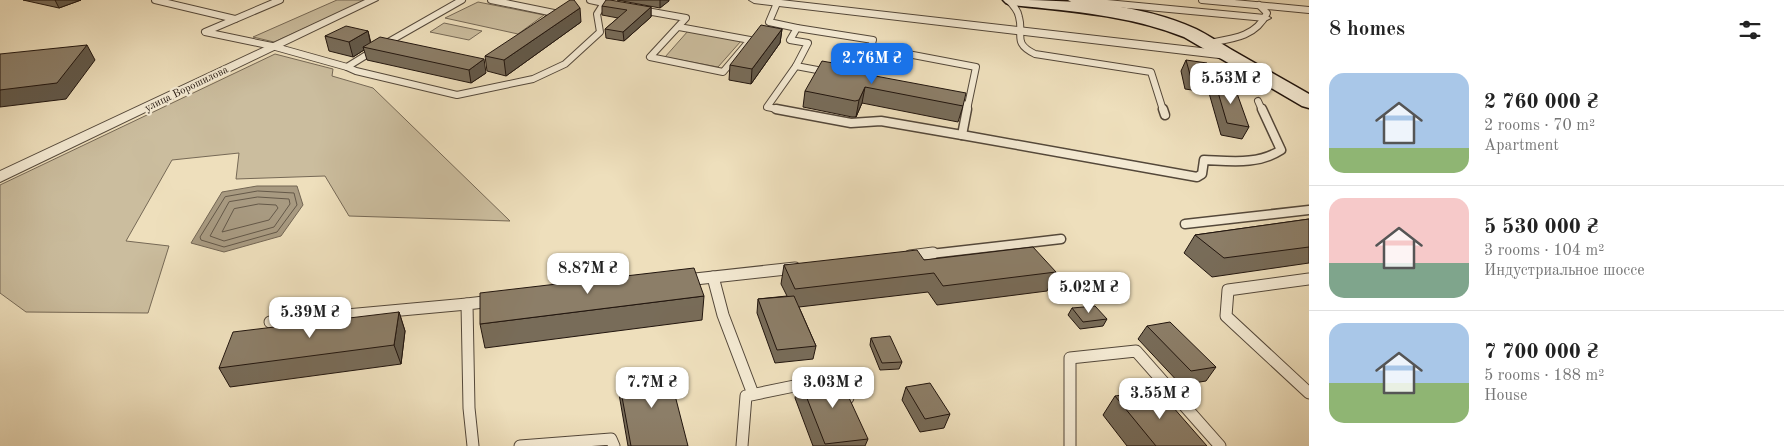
<!DOCTYPE html>
<meta charset="utf-8">
<style>
:root{--surface:#fff;--page:#f2f2f2;--text:#222;--muted:#767676;--line:#e0e0e0;--accent:#1a73e8}
body{margin:0;font-family:"Old Standard TT",serif;background:var(--page);color:var(--text);height:100vh;display:flex;flex-direction:column;font-size:19px;white-space:nowrap}
*{box-sizing:border-box;margin:0}
p{font-size:16px;color:var(--muted)}
.icon{flex:none;width:28px;height:28px;fill:none;stroke:currentColor;stroke-width:2;stroke-linecap:round;stroke-linejoin:round}
.map{position:relative;flex:1;overflow:hidden}
.side{display:flex;flex-direction:column;background:var(--surface);width:475px}
.side>*{flex:none}
.price{position:absolute;translate:-50% -42px;padding:0 11px;border-radius:10px;background:#fff;color:#222;font-size:16px;line-height:32px;filter:drop-shadow(0 1px 2px #0008)}
.price::after{content:'';position:absolute;left:50%;top:30px;width:15px;height:11px;margin-left:-8px;background:inherit;clip-path:polygon(0 0,100% 0,50% 100%)}
.price.current{background:var(--accent);color:#fff}
ul{padding:0;list-style:none}
li{display:flex;align-items:center;gap:15px;height:125px;padding:0 20px}
li+li{border-top:1px solid var(--line)}
li span{display:grid;place-items:center;flex:none;width:140px;height:100px;border-radius:15px;color:#555}
li>.icon{margin-inline-start:auto}
span .icon{width:60px;height:60px;fill:#fffc;stroke-width:1}
li b{font-size:21px}
h2{display:flex;justify-content:space-between;align-items:center;height:60px;padding:0 20px;font-size:21px}
main{display:flex;flex:1;min-height:0}
.map>svg:first-child{display:block}
.green{fill:#cbbd9e;stroke:#766956}
.water{fill:#a89a81;stroke:#726553}
.lines{fill:none;stroke-linecap:round;stroke-linejoin:round}
.shore{stroke:#645848;stroke-width:1}
.lane-far2-casing{stroke:#54483a;stroke-width:8}
.lane-far1-casing{stroke:#54483a;stroke-width:11}
.lane-casing{stroke:#54483a;stroke-width:13}
.street-casing{stroke:#54483a;stroke-width:2}
.secondary-casing{stroke:#21150e;stroke-width:3}
.lane-far2{stroke:#f4ead3;stroke-width:6}
.lane-far1{stroke:#f4ead3;stroke-width:8}
.lane{stroke:#f4ead3;stroke-width:11}
.street{fill:#f4ead3;fill-rule:evenodd}
.secondary{fill:#f4ead3;fill-rule:evenodd}
.wall{fill:#786c59;stroke:#21150e}
.shaded-wall{fill:#625849;stroke:#21150e}
.building{fill:#8c7e68;stroke:#21150e}
.labels{text-anchor:middle;stroke-width:4.5;stroke-linejoin:round;paint-order:stroke}
.far-street-label{font-size:11px;fill:#21150e;stroke:#f4ead3}
</style>
<main>
<div class="map">
<svg width="1309" height="446" viewBox="0 0 1309 446">
<rect width="100%" height="100%" fill="#eedfbc"/>
<filter id="stains"><feTurbulence type="fractalNoise" baseFrequency=".004" numOctaves="4"/><feColorMatrix values="0 0 0 0 .2 0 0 0 0 .09 0 0 0 0 .02 0 0 0 .5 -.17"/></filter>
<radialGradient id="worn" r=".72"><stop offset=".6" stop-color="#630" stop-opacity="0"/><stop offset="1" stop-color="#630" stop-opacity=".3"/></radialGradient>
<!-- green -->
<g class="green">
<polygon points="337,0 367,0 274,42 253,37"/>
<polygon points="478,2 544,15 518,34 445,18"/>
<polygon points="444,23 482,31 469,40 430,32"/>
<polygon points="688,31 741,41 718,67 665,57"/>
<polygon points="275,54 333,69 332,76 373,88 510,221 349,216 325,176 236,179 239,153 172,160 126,241 169,246 148,313 26,312 0,293 0,185"/>
</g>
<!-- water -->
<polygon class="water" points="257,186 297,186 303,205 281,236 224,252 191,243 222,192"/>
<g class="lines">
<!-- shore -->
<g class="shore">
<polygon points="258,191 294,193 297,205 277,232 224,247 201,240 200,237 225,197"/>
<polygon points="258,197 289,199 290,204 274,227 224,241 210,236 229,202"/>
<polygon points="259,204 276,205 278,208 269,220 222,232 234,209"/>
</g>
<!-- lane-far2 casing -->
<g class="lane-far2-casing">
<g id="lane-far2">
<polyline points="155,0 235,19"/>
<polyline points="280,0 205,32 272,46 347,67 376,49"/>
<polyline points="491,0 554,13 548,18"/>
<polyline points="590,0 613,5"/>
<path d="M1008 0C1013 5 1018 10 1019 17 1024 35 1012 43 1035 54L1151 72 1163 110"/>
<polyline points="1202,0 1309,10"/>
<polyline points="777,3 769,22 797,28 790,40 808,43 796,66 828,72"/>
<polyline points="641,10 686,18 650,57 723,72 750,40 679,27"/>
<polyline points="797,28 873,40 871,47 976,67 968,105 952,102"/>
<path d="M1208 43C1232 39 1256 37 1267 13L1259 5"/>
<polyline points="383,45 462,0"/>
<polyline points="347,67 356,71 457,95 533,79 565,64 600,32 597,14 604,3"/>
<polyline points="1258,101 1262,110"/>
<polyline points="782,110 767,107 796,66"/>
<polyline points="967,110 968,105"/>
</g>
</g>
<!-- lane-far1 casing -->
<g class="lane-far1-casing">
<g id="lane-far1">
<polyline points="776,109 851,123 881,121 962,135 967,109"/>
<polyline points="1163,109 1165,115"/>
<path d="M962 135 1197 177 1202 174 1204 160C1231 161 1258 165 1281 150L1262 109"/>
<polyline points="1185,224 1309,210"/>
<polyline points="922,255 1061,239"/>
</g>
</g>
<!-- lane casing -->
<g class="lane-casing">
<g id="lane">
<polyline points="910,256 933,253"/>
<polyline points="713,277 723,315 753,394"/>
<polyline points="1309,279 1228,290 1226,316 1309,393"/>
<polyline points="686,280 795,268"/>
<polyline points="270,322 467,304"/>
<polyline points="829,378 840,376 848,398"/>
<polyline points="473,446 469,408 467,304 492,301"/>
<polyline points="520,446 611,439 614,446"/>
<polyline points="742,446 746,396 809,383"/>
<polyline points="1070,446 1070,358 1136,351 1220,446"/>
</g>
</g>
<!-- street casing -->
<g class="street-casing">
<g id="street">
<polygon points="365,0 378,0 0,182 0,171"/>
<polygon points="749,0 781,0 1227,51 1233,55 1227,59 754,3"/>
<polygon points="1068,0 1107,0 1265,15 1271,18 1265,21 1073,3"/>
</g>
</g>
<!-- secondary casing -->
<g class="secondary-casing">
<path id="secondary" d="M1003 0C1067 0 1137 2 1196 29 1208 35 1220 43 1232 50 1258 65 1283 79 1309 94V108L1302 106 1184 37C1128 15 1070 11 1011 5L1006 3Z"/>
</g>
<!-- lane-far2 -->
<use href="#lane-far2" class="lane-far2"/>
<!-- lane-far1 -->
<use href="#lane-far1" class="lane-far1"/>
<!-- lane -->
<use href="#lane" class="lane"/>
<!-- street -->
<use href="#street" class="street"/>
<!-- secondary -->
<use href="#secondary" class="secondary"/>
</g>
<!-- wall -->
<g class="wall">
<polygon points="23,0 81,0 59,8"/>
<polygon points="617,0 669,0 660,8"/>
<polygon points="602,6 651,7 651,17 624,41 606,38 605,29 618,18 602,15"/>
<polygon points="581,22 506,76 487,71 485,56"/>
<polygon points="782,29 780,43 751,84 729,80 730,65"/>
<polygon points="368,31 371,43 486,73 471,83 367,60 364,50 353,57 329,51 325,36"/>
<polygon points="1186,60 1212,81 1206,92 1185,89 1181,71"/>
<polygon points="871,75 963,106 958,122 862,103 856,117 852,117 803,107 805,91"/>
<polygon points="1215,82 1249,127 1242,139 1221,135 1209,93"/>
<polygon points="1309,219 1309,263 1212,277 1184,253 1195,235"/>
<polygon points="924,260 1056,272 1047,291 937,305 928,292 799,307 816,346 813,359 775,363 757,313 758,299 787,296 781,284 784,265"/>
<polygon points="704,296 702,320 485,348 480,324"/>
<polygon points="1072,308 1107,319 1103,326 1080,329 1068,315"/>
<polygon points="399,312 405,331 401,364 230,387 219,368"/>
<polygon points="1147,326 1216,367 1206,381 1181,385 1138,339"/>
<polygon points="871,338 902,362 899,369 880,370 870,345"/>
<polygon points="618,375 688,446 628,446 619,394"/>
<polygon points="799,378 868,439 865,446 813,446 795,398"/>
<polygon points="906,387 950,414 944,428 920,432 902,400"/>
<polygon points="1115,396 1207,446 1127,446 1103,415"/>
</g>
<!-- shaded-wall -->
<g class="shaded-wall">
<polygon points="55,0 81,0 59,8"/>
<polygon points="660,0 669,0 669,1 660,8"/>
<polygon points="651,7 651,17 624,41 623,32"/>
<polygon points="580,8 581,22 506,76 504,60"/>
<polygon points="782,29 780,43 751,84 752,69"/>
<polygon points="368,31 371,46 363,47 364,50 353,57 349,42"/>
<polygon points="87,45 95,60 66,99 0,107 0,90"/>
<polygon points="484,59 486,73 471,83 469,70"/>
<polygon points="865,87 862,103 856,117 859,100"/>
<polygon points="399,312 405,331 401,364 394,345"/>
</g>
<!-- building -->
<g class="building">
<polygon points="570,0 574,0 580,8 504,60 485,56"/>
<polygon points="606,0 610,0 651,7 623,32 605,29 627,10 602,6"/>
<polygon points="761,25 782,29 752,69 730,65"/>
<polygon points="346,26 368,31 349,42 325,36"/>
<polygon points="380,37 484,59 469,70 363,47"/>
<polygon points="87,45 57,83 0,90 0,54"/>
<polygon points="1186,60 1207,63 1212,81 1191,78"/>
<polygon points="822,61 872,70 870,75 966,93 963,106 865,87 859,100 855,101 805,91"/>
<polygon points="1215,82 1234,85 1249,127 1227,123"/>
<polygon points="1309,219 1309,247 1224,258 1195,235"/>
<polygon points="1033,247 1056,272 943,286 934,273 795,289 784,265 917,250 924,260"/>
<polygon points="694,268 704,296 480,324 480,293"/>
<polygon points="794,296 816,346 777,350 758,299"/>
<polygon points="1095,306 1107,319 1083,322 1072,308"/>
<polygon points="399,312 394,345 219,368 233,332"/>
<polygon points="1170,322 1216,367 1191,371 1147,326"/>
<polygon points="890,336 902,362 882,363 871,338"/>
<polygon points="668,368 688,446 631,446 618,375"/>
<polygon points="838,374 868,439 825,444 799,378"/>
<polygon points="930,383 950,414 925,419 906,387"/>
<polygon points="1158,390 1207,446 1156,446 1115,396"/>
</g>
<g class="labels">
<!-- far-street labels -->
<g class="far-street-label">
<text transform="translate(186 88) rotate(-26)" y="4">улица Ворошилова</text>
</g>
</g>
<rect width="100%" height="100%" filter="url(#stains)"/>
<rect width="100%" height="100%" fill="url(#worn)"/>
</svg>
<b class="price current" style="left:872px;top:85px">2.76M ₴</b>
<b class="price" style="left:1231px;top:105px">5.53M ₴</b>
<b class="price" style="left:588px;top:295px">8.87M ₴</b>
<b class="price" style="left:1089px;top:314px">5.02M ₴</b>
<b class="price" style="left:310px;top:339px">5.39M ₴</b>
<b class="price" style="left:652px;top:409px">7.7M ₴</b>
<b class="price" style="left:833px;top:409px">3.03M ₴</b>
<b class="price" style="left:1160px;top:420px">3.55M ₴</b>
</div>
<section class="side">
<h2>8 homes<svg class="icon" aria-label="filters" viewBox="0 0 24 24"><path d="M4 7h16M4 17h16"/><circle cx="9" cy="7" r="2"/><circle cx="15" cy="17" r="2"/></svg></h2>
<ul>
<li><span style="background:linear-gradient(#a9c7e8 75%,#8fb573 0)"><svg class="icon" aria-label="home" viewBox="0 0 24 24"><path d="M3 11l9-7 9 7M6 9v11h12V9"/></svg></span><div><b>2 760 000 ₴</b><p>2 rooms · 70 m²</p><p>Apartment</p></div></li>
<li><span style="background:linear-gradient(#f6c9c9 65%,#7fa58c 0)"><svg class="icon" aria-label="home" viewBox="0 0 24 24"><path d="M3 11l9-7 9 7M6 9v11h12V9"/></svg></span><div><b>5 530 000 ₴</b><p>3 rooms · 104 m²</p><p>Индустриальное шоссе</p></div></li>
<li><span style="background:linear-gradient(#a9c7e8 60%,#8fb573 0)"><svg class="icon" aria-label="home" viewBox="0 0 24 24"><path d="M3 11l9-7 9 7M6 9v11h12V9"/></svg></span><div><b>7 700 000 ₴</b><p>5 rooms · 188 m²</p><p>House</p></div></li>
</ul>
</section>
</main>
